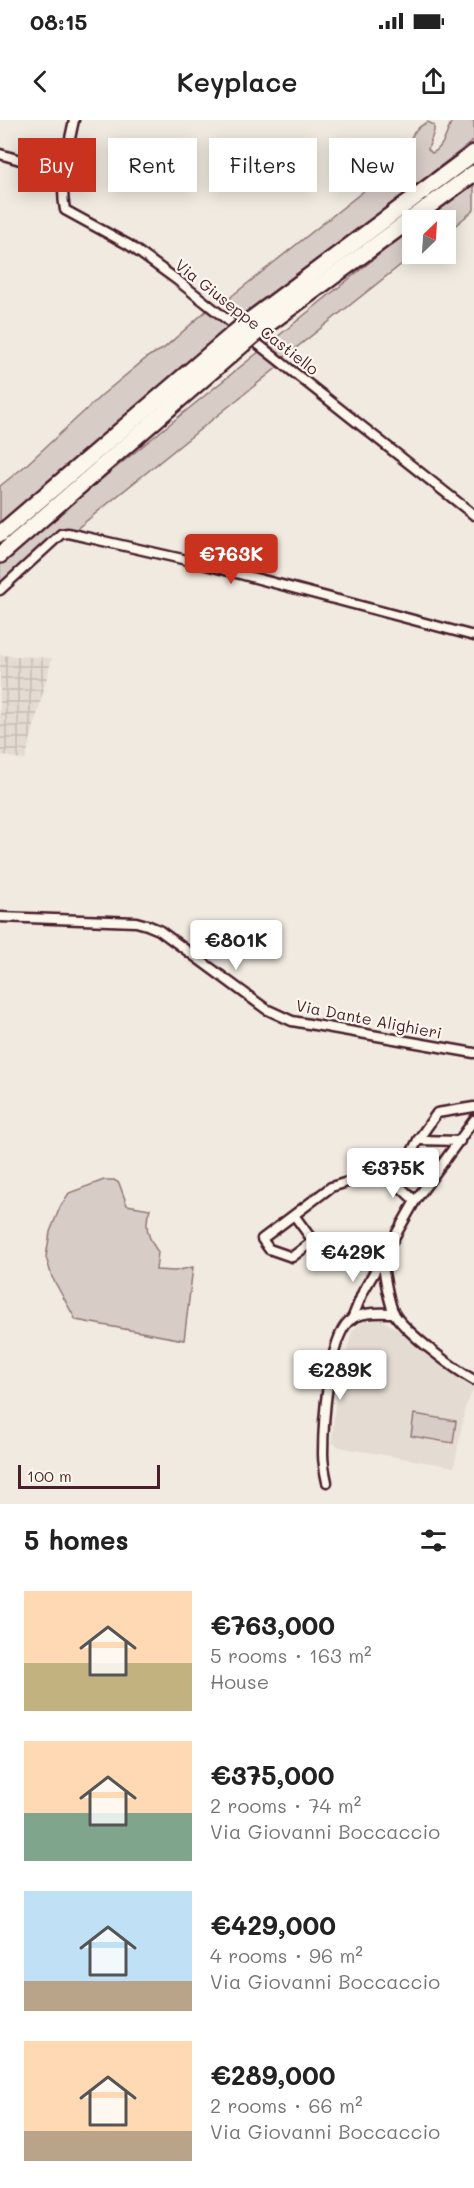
<!DOCTYPE html>
<meta charset="utf-8">
<style>
:root{--surface:#fff;--page:#f2f2f2;--text:#222;--muted:#767676;--accent:#c8321e}
body{margin:0;font-family:Mali,sans-serif;background:var(--page);color:var(--text);height:100vh;display:flex;flex-direction:column;font-size:22px;white-space:nowrap}
*{box-sizing:border-box;margin:0}
p{font-size:20px;color:var(--muted)}
.icon{flex:none;width:33px;height:33px;fill:none;stroke:currentColor;stroke-width:2;stroke-linecap:round;stroke-linejoin:round}
.map{position:relative;height:1384px;overflow:hidden}
.side{display:flex;flex-direction:column;background:var(--surface);flex:1}
.side>*{flex:none}
.banner{position:absolute;left:18px;top:18px;width:438px;height:54px;display:flex;gap:12px}
.needle{width:39px;rotate:25deg}
.controls{position:absolute;left:402px;top:90px;display:grid;gap:12px}
.controls a{display:grid;place-items:center;width:54px;height:54px;border-radius:0px;background:var(--surface);box-shadow:0 3px 15px #0003;font-size:30px}
.scale{position:absolute;left:18px;bottom:15px;width:142px;box-sizing:border-box;padding-left:6px;border:3px solid #4a1f2b;border-top:0;font-size:16px;line-height:21px;white-space:nowrap;color:#4a1f2b;-webkit-text-stroke:4px #fbf7ec;paint-order:stroke}
.price{position:absolute;translate:-50% -51px;padding:0 14px;border-radius:6px;background:#fff;color:#222;font-size:20px;line-height:39px;filter:drop-shadow(0 2px 3px #0008)}
.price::after{content:'';position:absolute;left:50%;top:36px;width:18px;height:14px;margin-left:-9px;background:inherit;clip-path:polygon(0 0,100% 0,50% 100%)}
.price.active{background:var(--accent);color:#fff}
ul{padding:0;list-style:none}
li{display:flex;align-items:center;gap:18px;height:150px;padding:0 24px}
li span{display:grid;place-items:center;flex:none;width:168px;height:120px;border-radius:0px;color:#555}
li>.icon{margin-inline-start:auto}
span .icon{width:72px;height:72px;fill:#fffc;stroke-width:1}
li b{font-size:26px}
h2{display:flex;justify-content:space-between;align-items:center;height:72px;padding:0 24px;font-size:26px}
.pill{padding:0 21px;border-radius:0px;background:var(--surface);box-shadow:0 3px 15px #0003;font-size:21px;line-height:54px}
.pill.active{background:var(--accent);color:#fff}
.status{display:flex;justify-content:space-between;align-items:center;height:42px;padding:0 30px;background:var(--surface);direction:ltr}
.status svg{height:16px;fill:currentColor}
header{display:flex;justify-content:space-between;align-items:center;height:78px;padding:0 24px;background:var(--surface);font-size:27px;font-weight:600}
.map>svg:first-child{display:block}
.built{fill:#e4dbd2}
.industrial{fill:url(#industrial-grid)}
.green{fill:#d8ccc6;stroke:#917678;stroke-width:1.5}
.lines{fill:none;stroke-linecap:round;stroke-linejoin:round}
.street-casing{stroke:#4a1f2b;stroke-width:13}
.highway-casing{stroke:#4a1f2b;stroke-width:20}
.street{stroke:#fbf7ec;stroke-width:8}
.highway{stroke:#fbf7ec;stroke-width:15}
.highway-bridge-casing{stroke:#4a1f2b;stroke-width:20;stroke-linecap:butt}
.highway-bridge{stroke:#fbf7ec;stroke-width:15}
.labels{text-anchor:middle;stroke-width:4.5;stroke-linejoin:round;paint-order:stroke}
.street-label{font-size:16px;fill:#4a1f2b;stroke:#fbf7ec}
</style>
<div class="status"><b>08:15</b><svg viewBox="0 0 49 12"><path d="M0 12V9h3v3zM5 12V6h3v6zM10 12V3h3v9zM15 12V0h3v12zM26 1h20v11H26zM47 4h2v5h-2z"/></svg></div>
<header><svg class="icon" aria-label="back" viewBox="0 0 24 24"><path d="M15 5l-7 7 7 7"/></svg>Keyplace<svg class="icon" aria-label="share" viewBox="0 0 24 24"><path d="M12 15V3M7 8l5-5 5 5M5 13v7h14v-7"/></svg></header>
<div class="map">
<svg width="474" height="1384" viewBox="0 0 474 1384">
<defs>
<pattern id="industrial-grid" width="8" height="8" patternUnits="userSpaceOnUse" patternTransform="scale(1.5)"><rect width="8" height="8" fill="#e4dbd2"/><path d="M0 4h8M4 0v8" fill="none" stroke="#c5bcb4"/></pattern>
</defs>
<rect width="100%" height="100%" fill="#f0eae0"/>
<filter id="ink" filterUnits="userSpaceOnUse"><feTurbulence type="fractalNoise" baseFrequency=".0167" numOctaves="2"/><feDisplacementMap in="SourceGraphic" scale="12" xChannelSelector="R" yChannelSelector="G"/><feConvolveMatrix kernelMatrix="1 2 1 2 8 2 1 2 1" color-interpolation-filters="sRGB"/></filter>
<g filter="url(#ink)">
<!-- built -->
<polygon class="built" points="381,1199 404,1214 432,1239 474,1268 465,1288 454,1347 339,1327 332,1322 336,1271 352,1212 361,1202"/>
<!-- industrial -->
<polygon class="industrial" points="0,535 52,538 25,640 0,635"/>
<!-- green -->
<g class="green">
<path d="M452 0H474V20L236 205C228 197 226 193 227 181L233 175 390 50C395 45 402 39 405 31 411 17 413 9 428 2L434 5V11L428 29 432 33C444 28 447 11 452 0Z"/>
<polygon points="474,60 474,90 446,113 446,100 423,100"/>
<polygon points="412,108 412,115 403,143 282,239 266,226"/>
<polygon points="206,191 232,209 0,404 0,366 25,346 103,274 149,236 163,229"/>
<polygon points="260,231 279,246 75,410 71,408 59,411 0,467 0,444 56,396"/>
<path d="M104 1060H114L119 1063 127 1085 150 1089C143 1105 148 1119 158 1132L156 1150 175 1151 193 1147 184 1220 76 1200 52 1157 46 1137 50 1112 60 1087 69 1073Z"/>
<polygon points="414,1294 456,1301 453,1323 411,1316"/>
</g>
<g class="lines">
<!-- street casing -->
<g class="street-casing">
<g id="street">
<path d="M74 0C68 28 59 61 65 90L129 125 177 160 474 395"/>
<polyline points="0,34 60,52 63,60"/>
<polyline points="0,470 61,414 68,413 191,441 474,516"/>
<polyline points="0,797 136,802 147,805 159,810 266,889 292,901 474,933"/>
<polyline points="418,1020 460,1021"/>
<polyline points="390,1057 415,1081"/>
<polyline points="294,1095 313,1121 292,1137 269,1129 262,1119 331,1067 351,1061 390,1057 406,1043 418,1020 437,993 474,987"/>
<path d="M382 1141C385 1155 388 1184 395 1195 408 1214 454 1249 474 1260"/>
<polyline points="352,1199 363,1172 415,1081 474,1000"/>
<path d="M327 1362C325 1353 323 1343 323 1334 323 1305 328 1220 349 1201 361 1191 380 1193 394 1193"/>
</g>
</g>
<!-- highway casing -->
<g class="highway-casing">
<g id="highway">
<polyline points="245,204 474,33"/>
<polyline points="256,213 474,53"/>
<polyline points="0,414 232,215"/>
<polyline points="0,435 243,224"/>
</g>
</g>
<!-- street -->
<use href="#street" class="street"/>
<!-- highway -->
<use href="#highway" class="highway"/>
<!-- highway-bridge casing -->
<g class="highway-bridge-casing">
<g id="highway-bridge">
<polyline points="232,215 245,204"/>
<polyline points="243,224 256,213"/>
</g>
</g>
<!-- highway-bridge -->
<use href="#highway-bridge" class="highway-bridge"/>
</g>
</g>
<g class="labels">
<!-- street labels -->
<g class="street-label">
<text transform="translate(247 197) rotate(38)" y="6">Via Giuseppe Castiello</text>
<text transform="translate(369 899) rotate(11)" y="6">Via Dante Alighieri</text>
</g>
</g>
</svg>
<div class="controls">
<a><svg class="needle" viewBox="-14 -14 28 28"><path d="M0-13l5 13h-10z" fill="#e53935"/><path d="M0 13l5-13h-10z" fill="#767676"/></svg></a>
</div>
<div class="scale">100 m</div>
<b class="price active" style="left:231px;top:465px">€763K</b>
<b class="price" style="left:236px;top:851px">€801K</b>
<b class="price" style="left:393px;top:1079px">€375K</b>
<b class="price" style="left:353px;top:1163px">€429K</b>
<b class="price" style="left:340px;top:1281px">€289K</b>
<div class="banner">
<a class="pill active">Buy</a>
<a class="pill">Rent</a>
<a class="pill">Filters</a>
<a class="pill">New</a>
</div>
</div>
<section class="side">
<h2>5 homes<svg class="icon" aria-label="filters" viewBox="0 0 24 24"><path d="M4 7h16M4 17h16"/><circle cx="9" cy="7" r="2"/><circle cx="15" cy="17" r="2"/></svg></h2>
<ul>
<li><span style="background:linear-gradient(#ffd9b3 60%,#c2b280 0)"><svg class="icon" aria-label="home" viewBox="0 0 24 24"><path d="M3 11l9-7 9 7M6 9v11h12V9"/></svg></span><div><b>€763,000</b><p>5 rooms · 163 m²</p><p>House</p></div></li>
<li><span style="background:linear-gradient(#ffd9b3 60%,#7fa58c 0)"><svg class="icon" aria-label="home" viewBox="0 0 24 24"><path d="M3 11l9-7 9 7M6 9v11h12V9"/></svg></span><div><b>€375,000</b><p>2 rooms · 74 m²</p><p>Via Giovanni Boccaccio</p></div></li>
<li><span style="background:linear-gradient(#bfe0f5 75%,#b9a48a 0)"><svg class="icon" aria-label="home" viewBox="0 0 24 24"><path d="M3 11l9-7 9 7M6 9v11h12V9"/></svg></span><div><b>€429,000</b><p>4 rooms · 96 m²</p><p>Via Giovanni Boccaccio</p></div></li>
<li><span style="background:linear-gradient(#ffd9b3 75%,#b9a48a 0)"><svg class="icon" aria-label="home" viewBox="0 0 24 24"><path d="M3 11l9-7 9 7M6 9v11h12V9"/></svg></span><div><b>€289,000</b><p>2 rooms · 66 m²</p><p>Via Giovanni Boccaccio</p></div></li>
</ul>
</section>
